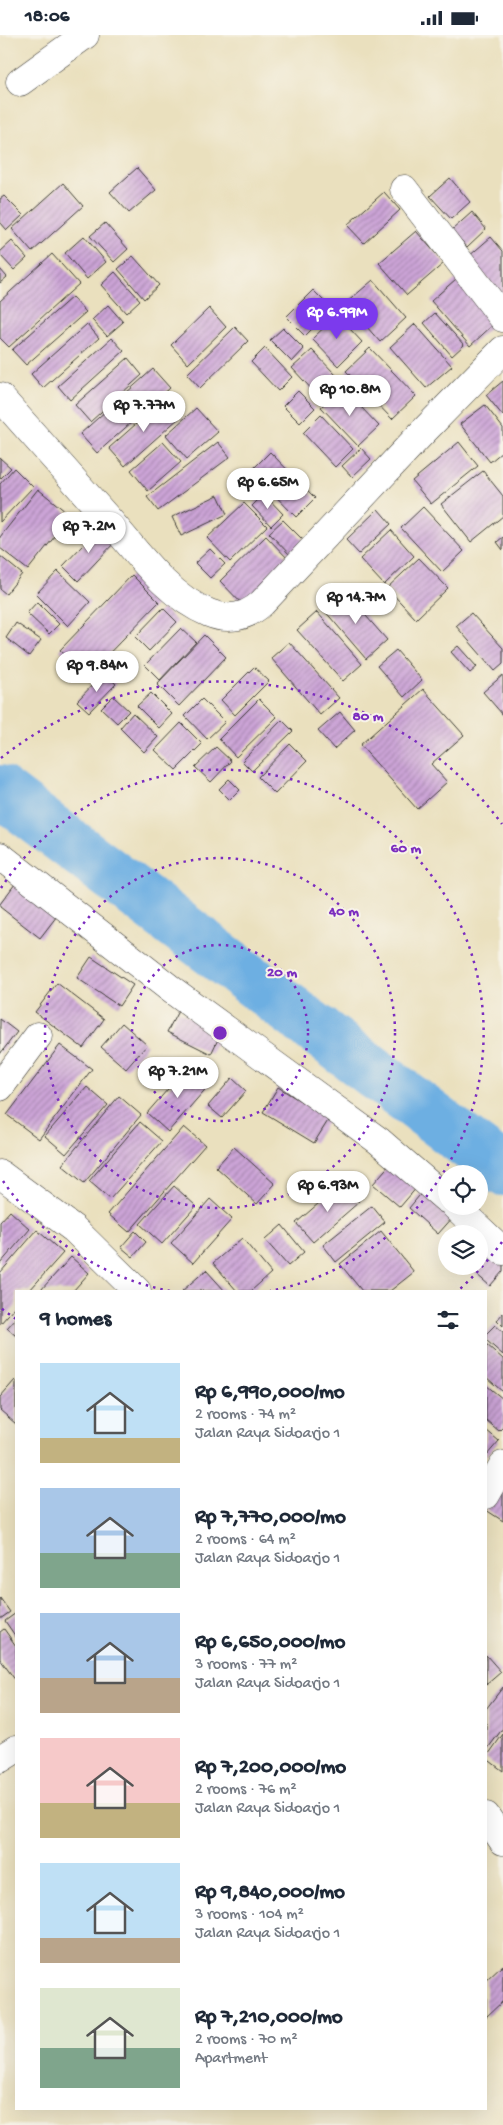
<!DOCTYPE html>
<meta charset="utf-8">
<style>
:root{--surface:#fff;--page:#f6f6f7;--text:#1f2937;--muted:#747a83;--accent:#7c3aed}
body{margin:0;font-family:"Gochi Hand",sans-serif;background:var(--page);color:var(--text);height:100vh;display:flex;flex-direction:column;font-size:19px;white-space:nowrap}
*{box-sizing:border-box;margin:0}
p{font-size:16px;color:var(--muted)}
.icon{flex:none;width:28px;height:28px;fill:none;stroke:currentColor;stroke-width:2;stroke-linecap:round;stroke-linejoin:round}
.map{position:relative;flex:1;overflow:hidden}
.drawer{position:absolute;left:15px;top:1255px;width:472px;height:820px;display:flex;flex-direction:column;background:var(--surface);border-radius:0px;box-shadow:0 5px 20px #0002}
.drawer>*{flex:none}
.buttons{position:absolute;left:438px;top:1130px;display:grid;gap:10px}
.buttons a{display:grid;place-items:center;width:50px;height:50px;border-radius:50%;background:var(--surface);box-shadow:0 5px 20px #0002;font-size:25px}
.price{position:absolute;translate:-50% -42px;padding:0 11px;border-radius:18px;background:#fff;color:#222;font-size:16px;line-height:32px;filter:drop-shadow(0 1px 2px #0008)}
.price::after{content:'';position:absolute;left:50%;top:30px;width:15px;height:11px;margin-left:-8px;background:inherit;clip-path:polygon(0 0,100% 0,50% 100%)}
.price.on{background:var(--accent);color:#fff}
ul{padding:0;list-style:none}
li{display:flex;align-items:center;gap:15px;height:125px;padding:0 25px}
li span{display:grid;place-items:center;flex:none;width:140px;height:100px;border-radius:0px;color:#555}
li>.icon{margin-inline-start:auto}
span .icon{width:60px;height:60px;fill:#fffc;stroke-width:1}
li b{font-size:21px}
h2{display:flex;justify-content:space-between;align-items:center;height:60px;padding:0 25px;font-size:21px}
.status{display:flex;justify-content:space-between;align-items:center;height:35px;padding:0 25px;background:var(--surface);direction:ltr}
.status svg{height:14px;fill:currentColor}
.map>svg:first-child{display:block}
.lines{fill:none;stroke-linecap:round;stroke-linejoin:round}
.river{stroke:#6dafe2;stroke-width:52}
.building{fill:url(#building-hatch)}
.minor-casing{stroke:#3b3934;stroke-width:29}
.minor{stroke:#fff;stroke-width:28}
.ring{fill:none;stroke:#7b2cbf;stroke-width:2.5;stroke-dasharray:2.5 5}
.centre{fill:#7b2cbf;stroke:#f7f3e8;stroke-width:2.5}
.ring-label{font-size:15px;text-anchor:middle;font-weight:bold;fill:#7b2cbf;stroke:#f7f3e8;stroke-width:4;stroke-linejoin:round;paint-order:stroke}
</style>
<div class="status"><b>18:06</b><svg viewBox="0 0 49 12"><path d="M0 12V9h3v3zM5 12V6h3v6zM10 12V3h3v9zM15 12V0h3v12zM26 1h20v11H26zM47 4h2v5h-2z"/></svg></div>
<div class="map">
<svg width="503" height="2090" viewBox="0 0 503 2090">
<defs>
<pattern id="building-hatch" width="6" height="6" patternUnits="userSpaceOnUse" patternTransform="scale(1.25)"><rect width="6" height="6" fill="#cca4d7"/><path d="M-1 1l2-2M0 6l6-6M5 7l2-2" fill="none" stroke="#a585ae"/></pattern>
</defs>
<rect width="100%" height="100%" fill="#f7f3e8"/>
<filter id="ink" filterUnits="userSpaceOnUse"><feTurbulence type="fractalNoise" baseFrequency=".02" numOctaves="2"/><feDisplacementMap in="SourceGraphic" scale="10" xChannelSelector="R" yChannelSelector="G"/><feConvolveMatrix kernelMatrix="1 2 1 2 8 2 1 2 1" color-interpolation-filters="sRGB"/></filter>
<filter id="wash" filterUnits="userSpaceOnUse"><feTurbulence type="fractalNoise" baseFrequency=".0096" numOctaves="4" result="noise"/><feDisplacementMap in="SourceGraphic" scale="20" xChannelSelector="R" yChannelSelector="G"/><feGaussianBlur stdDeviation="1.12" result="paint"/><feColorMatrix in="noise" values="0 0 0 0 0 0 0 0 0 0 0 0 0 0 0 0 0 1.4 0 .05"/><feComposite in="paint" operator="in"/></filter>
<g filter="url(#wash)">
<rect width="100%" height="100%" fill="#eae0be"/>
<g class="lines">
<!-- river -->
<polyline class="river" points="0,756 503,1135"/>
</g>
<g id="blocks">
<!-- building -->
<g class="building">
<polygon points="137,133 156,155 129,178 110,157"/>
<polygon points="450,143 470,167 451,184 430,161"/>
<polygon points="63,148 83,171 32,217 12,194"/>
<polygon points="384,157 400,175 364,208 347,190"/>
<polygon points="4,161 23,180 7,195 0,187 0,164"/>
<polygon points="472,177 486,194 467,212 452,195"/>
<polygon points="105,188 128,214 114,227 90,201"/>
<polygon points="416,196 444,228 407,260 379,228"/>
<polygon points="84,201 106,227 87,244 65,218"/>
<polygon points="491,202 503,216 503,262 468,222"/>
<polygon points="12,206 27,223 14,235 0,220 0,217"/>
<polygon points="52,219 79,249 9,312 0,303 0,266"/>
<polygon points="133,221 159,250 144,264 118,234"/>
<polygon points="0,234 7,242 0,248"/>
<polygon points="115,237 140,265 126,278 101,250"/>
<polygon points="456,244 495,288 470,311 431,266"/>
<polygon points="373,245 406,283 380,307 346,268"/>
<polygon points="313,255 332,274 305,301 286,282"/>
<polygon points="72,262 86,277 26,330 12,315"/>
<polygon points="108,270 123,287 107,301 92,285"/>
<polygon points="209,273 226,292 188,329 171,310"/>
<polygon points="435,278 464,310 452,321 424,288"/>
<polygon points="337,280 362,307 338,331 312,304"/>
<polygon points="87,289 99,303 43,353 31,339"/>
<polygon points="415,289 452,331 426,353 390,312"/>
<polygon points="235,292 248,306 200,353 187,339"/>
<polygon points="283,293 304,314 292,327 270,305"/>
<polygon points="112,303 124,316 70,365 58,351"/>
<polygon points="265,313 292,342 278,356 251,327"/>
<polygon points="370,313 416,361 392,384 346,336"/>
<polygon points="312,315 336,340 316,359 292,333"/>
<polygon points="128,323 142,340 90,387 75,370"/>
<polygon points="153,334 170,353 97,418 80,399"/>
<polygon points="503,346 503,381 486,360"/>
<polygon points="342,352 379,391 358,411 321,372"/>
<polygon points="298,356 315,373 300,388 283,371"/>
<polygon points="163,365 179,383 125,431 109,413"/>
<polygon points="485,370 503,393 503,416 490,427 460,389"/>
<polygon points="196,373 218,397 187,424 166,400"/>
<polygon points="321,380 353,414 335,432 303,398"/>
<polygon points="163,407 181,427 148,456 131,435"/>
<polygon points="218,407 230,422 158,476 147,462"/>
<polygon points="459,407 478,431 431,469 412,446"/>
<polygon points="361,413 371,424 352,442 342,431"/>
<polygon points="270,417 315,463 296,482 251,436"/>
<polygon points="0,423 11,433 0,444"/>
<polygon points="14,433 33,452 0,487 0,449"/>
<polygon points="483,436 503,461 503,481 471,507 441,469"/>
<polygon points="245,442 254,452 241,464 232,455"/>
<polygon points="38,454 71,481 28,535 0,513 0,502"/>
<polygon points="264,459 283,479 271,491 252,471"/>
<polygon points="218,460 227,479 181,501 172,482"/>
<polygon points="244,468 267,491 230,527 207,503"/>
<polygon points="423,472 464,516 442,537 401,493"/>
<polygon points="378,474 391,489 359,519 346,505"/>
<polygon points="283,485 306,508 292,522 269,498"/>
<polygon points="100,492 115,507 78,546 63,531"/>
<polygon points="391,495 414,521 384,550 360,524"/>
<polygon points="266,501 290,526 244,571 220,546"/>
<polygon points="503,502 503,515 497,507"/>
<polygon points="210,514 225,529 210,543 195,528"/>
<polygon points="0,521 22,539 6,559 0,554"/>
<polygon points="419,523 448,553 416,584 387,553"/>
<polygon points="58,536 90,567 68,591 36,559"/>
<polygon points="132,540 159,567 87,641 60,615"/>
<polygon points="345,557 387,605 366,624 324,575"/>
<polygon points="37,567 59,589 49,599 27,578"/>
<polygon points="163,573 177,587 149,616 135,602"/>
<polygon points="317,577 362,629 343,646 297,595"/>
<polygon points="471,578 503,613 503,629 495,636 456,591"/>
<polygon points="16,588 41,605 29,621 6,603"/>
<polygon points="181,593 196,607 160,645 145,630"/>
<polygon points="204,600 226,622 179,671 157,649"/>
<polygon points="289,607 339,663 320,680 271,623"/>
<polygon points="458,611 477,632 470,638 451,617"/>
<polygon points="396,615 422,645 404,662 377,631"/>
<polygon points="120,618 134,632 123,644 109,629"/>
<polygon points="254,632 269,646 235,680 221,665"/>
<polygon points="104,638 116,649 89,677 77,666"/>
<polygon points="503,640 503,680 483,657"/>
<polygon points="423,654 464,700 431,729 447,747 417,774 360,710"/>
<polygon points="151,658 172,679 159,693 137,671"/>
<polygon points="113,661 129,676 117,688 101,673"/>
<polygon points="202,664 225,687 207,704 185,681"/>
<polygon points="259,664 277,682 236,722 219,704"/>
<polygon points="340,677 355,695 334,714 318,696"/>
<polygon points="133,678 158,702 144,717 120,693"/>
<polygon points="282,685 293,696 252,736 242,726"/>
<polygon points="181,688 202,709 176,735 155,715"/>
<polygon points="290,709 307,726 275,759 258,742"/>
<polygon points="216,712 231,726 211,747 195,732"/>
<polygon points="229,744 240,755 230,765 219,754"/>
<polygon points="15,849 57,881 40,903 0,872 0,869"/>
<polygon points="91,922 133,950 119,971 77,943"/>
<polygon points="57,948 104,984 83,1013 35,977"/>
<polygon points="178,976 221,998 211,1019 167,997"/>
<polygon points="0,984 17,997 0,1019"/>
<polygon points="122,988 147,1010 126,1034 101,1012"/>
<polygon points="60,1010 92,1034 39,1104 7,1080"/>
<polygon points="189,1030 210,1049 168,1097 147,1078"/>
<polygon points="232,1043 246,1056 222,1083 208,1071"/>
<polygon points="87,1052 108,1070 66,1119 45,1101"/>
<polygon points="278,1052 329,1084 314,1108 263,1077"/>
<polygon points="119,1061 141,1080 84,1148 62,1130"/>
<polygon points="140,1087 162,1106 110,1164 89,1146"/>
<polygon points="184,1092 205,1110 129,1197 108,1179"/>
<polygon points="234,1112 275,1149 257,1169 216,1132"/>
<polygon points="391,1128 418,1151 400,1172 373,1149"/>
<polygon points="342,1148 359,1167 313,1207 296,1188"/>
<polygon points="174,1151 196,1171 162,1209 140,1189"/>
<polygon points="424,1155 454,1181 438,1199 409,1173"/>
<polygon points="210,1164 232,1184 193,1228 171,1208"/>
<polygon points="372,1171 385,1187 336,1227 323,1210"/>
<polygon points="10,1176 30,1194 0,1229 0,1187"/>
<polygon points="282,1190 304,1217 288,1231 265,1205"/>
<polygon points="37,1195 63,1218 29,1256 16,1256 16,1271 0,1289 0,1238"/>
<polygon points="135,1196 146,1207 133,1222 121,1212"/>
<polygon points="381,1196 414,1237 390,1256 362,1256 340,1229"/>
<polygon points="242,1203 271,1238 251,1256 237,1256 213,1228"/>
<polygon points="479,1207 503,1227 503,1236 490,1251 467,1231 479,1231"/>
<polygon points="71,1222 89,1238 73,1256 40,1256"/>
<polygon points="206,1235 225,1256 182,1256"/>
<polygon points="503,1278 503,1291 497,1285"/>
<polygon points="16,1283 16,1301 7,1293"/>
<polygon points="495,1290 503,1297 503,1320 486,1305 486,1299"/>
<polygon points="486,1309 503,1324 503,1357 486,1342"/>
<polygon points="15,1345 16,1346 16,1389 0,1375 0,1362"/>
<polygon points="486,1350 503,1364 503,1392 499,1396 486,1385"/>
<polygon points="486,1395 499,1406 486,1421"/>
<polygon points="503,1448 503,1486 486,1475"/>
<polygon points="0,1563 10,1577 0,1584"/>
<polygon points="16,1578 16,1602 5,1586"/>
<polygon points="4,1594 16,1611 16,1646 0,1624 0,1597"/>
<polygon points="486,1620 501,1637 486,1650"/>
<polygon points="503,1652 503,1693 486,1716 486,1674"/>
<polygon points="503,1699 503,1736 486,1723"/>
<polygon points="503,1930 503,1966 486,1982 486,1946"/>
</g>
</g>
</g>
<g filter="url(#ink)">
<use href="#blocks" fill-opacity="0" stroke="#3b3934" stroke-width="1"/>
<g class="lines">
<!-- minor casing -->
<g class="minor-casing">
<g id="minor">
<polyline points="20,47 85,0"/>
<polyline points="404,154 503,283"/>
<path d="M0 362C36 403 73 444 109 485 138 518 167 561 209 578 228 586 247 582 262 568L420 400 503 315"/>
<polyline points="0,821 172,955 379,1106 446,1164"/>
<polyline points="0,1052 38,1001"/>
<polyline points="0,1139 74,1194 137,1256"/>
<polyline points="455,1171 503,1216"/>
<polyline points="486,1460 503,1430"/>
<polyline points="0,1724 16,1714"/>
<polyline points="486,1781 503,1806"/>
</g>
</g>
<!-- minor -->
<use href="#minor" class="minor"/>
</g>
</g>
<!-- distance rings -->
<g class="ring">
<circle cx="220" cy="998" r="88"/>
<circle cx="220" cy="998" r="175"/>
<path d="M170 1256A263 263 0 0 1 1 1143M1 853A263 263 0 1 1 270 1256"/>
<path d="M502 1207A351 351 0 0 1 459 1255M16 1284A351 351 0 0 1 1 1273M1 723A351 351 0 0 1 502 789"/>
</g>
<circle cx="220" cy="998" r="8" class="centre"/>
<g class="ring-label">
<text x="368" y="685">80 m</text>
<text x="406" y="817">60 m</text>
<text x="344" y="880">40 m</text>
<text x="282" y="941">20 m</text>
</g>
</svg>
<div class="buttons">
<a><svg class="icon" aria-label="locate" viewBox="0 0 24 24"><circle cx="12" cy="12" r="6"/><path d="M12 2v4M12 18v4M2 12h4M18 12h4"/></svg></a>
<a><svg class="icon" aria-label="layers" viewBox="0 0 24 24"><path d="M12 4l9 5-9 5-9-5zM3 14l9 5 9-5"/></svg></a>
</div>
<b class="price on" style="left:337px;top:305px">Rp 6.99M</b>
<b class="price" style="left:350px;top:382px">Rp 10.8M</b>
<b class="price" style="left:144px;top:398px">Rp 7.77M</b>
<b class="price" style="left:268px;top:475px">Rp 6.65M</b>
<b class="price" style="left:89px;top:519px">Rp 7.2M</b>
<b class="price" style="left:356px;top:590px">Rp 14.7M</b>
<b class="price" style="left:97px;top:658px">Rp 9.84M</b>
<b class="price" style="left:178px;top:1064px">Rp 7.21M</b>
<b class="price" style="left:328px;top:1178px">Rp 6.93M</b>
<section class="drawer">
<h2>9 homes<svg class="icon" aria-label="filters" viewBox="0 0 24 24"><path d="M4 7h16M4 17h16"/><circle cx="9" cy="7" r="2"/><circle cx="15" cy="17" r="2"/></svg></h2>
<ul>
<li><span style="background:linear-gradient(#bfe0f5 75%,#c2b280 0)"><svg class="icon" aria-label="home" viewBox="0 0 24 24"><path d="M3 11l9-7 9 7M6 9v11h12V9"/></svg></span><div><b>Rp 6,990,000/mo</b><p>2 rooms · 74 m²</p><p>Jalan Raya Sidoarjo 1</p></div></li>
<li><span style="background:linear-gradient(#a9c7e8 65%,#7fa58c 0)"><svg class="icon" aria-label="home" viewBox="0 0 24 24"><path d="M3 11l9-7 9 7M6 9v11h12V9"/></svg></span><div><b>Rp 7,770,000/mo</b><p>2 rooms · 64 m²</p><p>Jalan Raya Sidoarjo 1</p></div></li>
<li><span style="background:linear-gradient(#a9c7e8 65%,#b9a48a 0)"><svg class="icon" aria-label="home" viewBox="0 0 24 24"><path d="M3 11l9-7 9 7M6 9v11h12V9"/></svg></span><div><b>Rp 6,650,000/mo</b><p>3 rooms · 77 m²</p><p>Jalan Raya Sidoarjo 1</p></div></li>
<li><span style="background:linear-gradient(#f6c9c9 65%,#c2b280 0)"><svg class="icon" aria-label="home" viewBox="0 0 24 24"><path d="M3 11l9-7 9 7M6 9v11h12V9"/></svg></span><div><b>Rp 7,200,000/mo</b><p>2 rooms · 76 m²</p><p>Jalan Raya Sidoarjo 1</p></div></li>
<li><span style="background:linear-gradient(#bfe0f5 75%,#b9a48a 0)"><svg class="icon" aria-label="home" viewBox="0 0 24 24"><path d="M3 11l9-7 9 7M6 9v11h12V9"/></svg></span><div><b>Rp 9,840,000/mo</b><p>3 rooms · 104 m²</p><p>Jalan Raya Sidoarjo 1</p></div></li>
<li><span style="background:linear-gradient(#dfe7d0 60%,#7fa58c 0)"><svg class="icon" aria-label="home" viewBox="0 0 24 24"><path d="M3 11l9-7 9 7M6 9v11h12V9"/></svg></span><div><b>Rp 7,210,000/mo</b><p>2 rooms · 70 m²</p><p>Apartment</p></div></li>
</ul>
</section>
</div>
